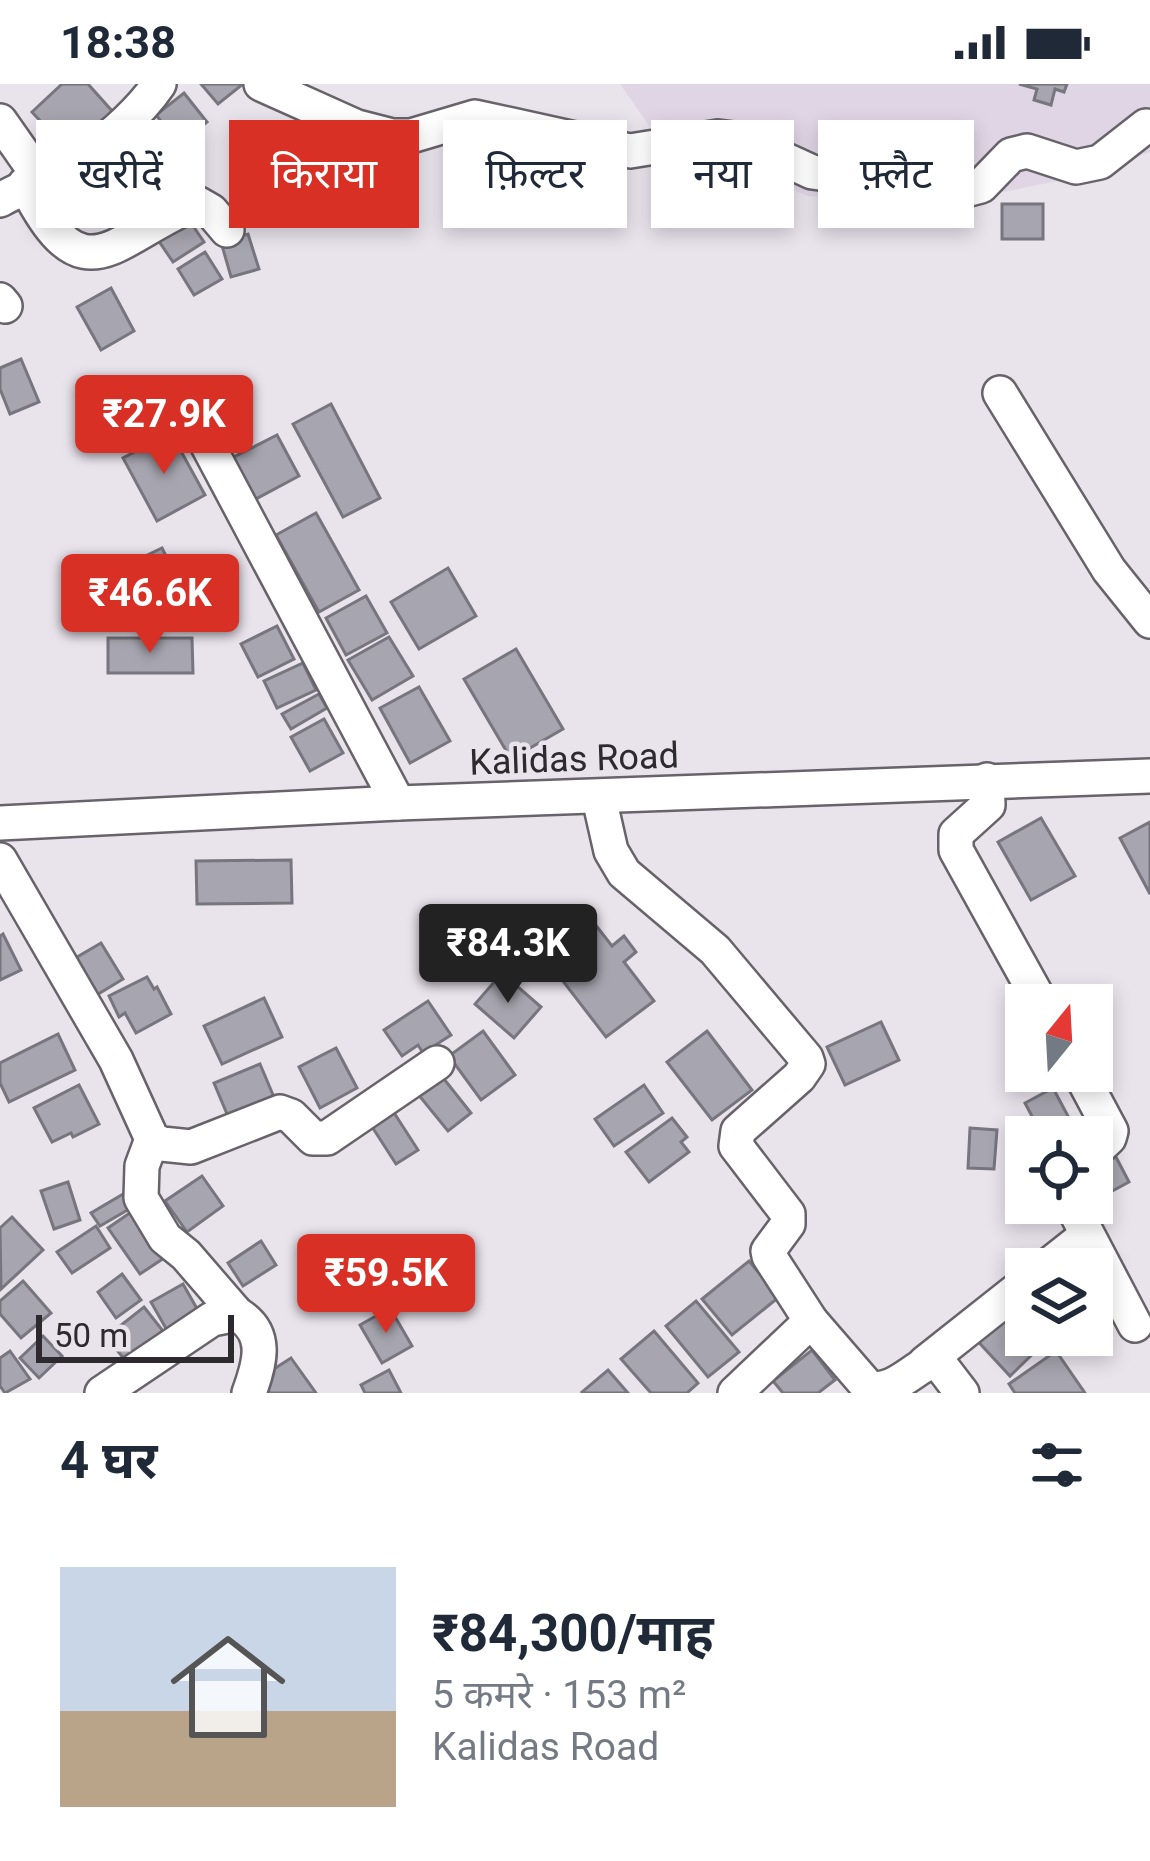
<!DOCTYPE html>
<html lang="hi">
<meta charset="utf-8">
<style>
:root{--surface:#fff;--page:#f6f6f7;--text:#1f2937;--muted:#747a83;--line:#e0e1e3;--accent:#d93025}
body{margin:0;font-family:Roboto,"Noto Sans Devanagari",sans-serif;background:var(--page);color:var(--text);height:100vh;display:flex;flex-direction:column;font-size:45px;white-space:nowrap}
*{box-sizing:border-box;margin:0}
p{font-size:39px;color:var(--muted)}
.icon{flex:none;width:66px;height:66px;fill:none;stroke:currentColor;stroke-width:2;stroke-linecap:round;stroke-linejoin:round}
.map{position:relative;height:1309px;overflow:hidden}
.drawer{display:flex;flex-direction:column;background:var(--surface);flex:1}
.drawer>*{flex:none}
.hud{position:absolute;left:36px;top:36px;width:1080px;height:108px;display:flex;gap:24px}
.needle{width:78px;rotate:18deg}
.buttons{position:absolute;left:1005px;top:900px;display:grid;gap:24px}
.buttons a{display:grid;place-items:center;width:108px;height:108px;border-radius:0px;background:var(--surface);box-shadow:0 6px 18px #0003;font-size:60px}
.scale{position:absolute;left:36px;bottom:30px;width:198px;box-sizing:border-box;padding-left:12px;border:6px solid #2c2a2e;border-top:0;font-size:33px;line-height:42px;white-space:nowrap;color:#2c2a2e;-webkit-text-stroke:9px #e9e3ec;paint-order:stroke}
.price{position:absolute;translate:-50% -102px;padding:0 27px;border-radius:12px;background:var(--accent);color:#fff;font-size:39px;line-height:78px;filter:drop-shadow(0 3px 6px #0008)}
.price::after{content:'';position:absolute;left:50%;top:72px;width:36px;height:27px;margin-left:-18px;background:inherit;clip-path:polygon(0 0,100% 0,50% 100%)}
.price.selected{background:#222;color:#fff}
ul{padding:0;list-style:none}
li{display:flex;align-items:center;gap:36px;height:300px;padding:0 60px}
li+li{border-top:3px solid var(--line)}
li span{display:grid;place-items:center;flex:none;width:336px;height:240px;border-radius:0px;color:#555}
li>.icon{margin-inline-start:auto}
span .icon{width:144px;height:144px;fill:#fffc;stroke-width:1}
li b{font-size:51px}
h2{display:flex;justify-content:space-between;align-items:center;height:144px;padding:0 60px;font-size:51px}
.chip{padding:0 42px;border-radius:0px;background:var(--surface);box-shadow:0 6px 18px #0003;font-size:42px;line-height:108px}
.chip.selected{background:var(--accent);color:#fff}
.status{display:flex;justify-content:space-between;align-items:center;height:84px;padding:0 60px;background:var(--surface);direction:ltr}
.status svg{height:33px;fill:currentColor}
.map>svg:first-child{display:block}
.built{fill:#e0d5e5}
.building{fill:#a7a5af;stroke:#77757e;stroke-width:3}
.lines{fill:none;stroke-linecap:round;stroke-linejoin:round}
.minor-casing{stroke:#68636b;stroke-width:38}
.minor{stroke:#fff;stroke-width:33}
.labels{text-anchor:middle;stroke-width:9;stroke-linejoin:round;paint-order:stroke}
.street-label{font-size:36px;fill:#2c2a2e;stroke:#e9e3ec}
</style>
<div class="status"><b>18:38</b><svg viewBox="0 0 49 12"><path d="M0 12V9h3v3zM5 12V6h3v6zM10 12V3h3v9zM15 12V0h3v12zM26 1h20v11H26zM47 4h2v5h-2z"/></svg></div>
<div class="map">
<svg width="1150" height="1309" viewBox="0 0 1150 1309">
<rect width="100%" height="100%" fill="#e9e3ec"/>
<!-- built -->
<polygon class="built" points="620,0 1150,0 1150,68 1087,91 948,119 808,112 655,50"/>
<!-- building -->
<g class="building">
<polygon points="62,0 88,0 113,28 69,68 32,28"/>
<polygon points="201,0 243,0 218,20"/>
<polygon points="1019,0 1067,0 1064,8 1055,5 1051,21 1034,16 1037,5"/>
<polygon points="184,9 207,38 179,60 156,31"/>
<polygon points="141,36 168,70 144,89 117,55"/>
<polygon points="278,42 314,46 310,80 275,76"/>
<polygon points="142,95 153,114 127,131 115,112"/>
<polygon points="286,97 293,118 269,126 262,105"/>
<rect x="1002" y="120" width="41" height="35"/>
<polygon points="187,133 204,158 173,178 156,153"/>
<polygon points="248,150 259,185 231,193 221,158"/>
<polygon points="205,168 222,195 194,211 178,185"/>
<polygon points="111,204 134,247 101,266 77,223"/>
<polygon points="21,275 39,318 10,330 0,305 0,284"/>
<polygon points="331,320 380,414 343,433 293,340"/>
<polygon points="171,349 205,411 157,437 123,374"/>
<polygon points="277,351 299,392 252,417 230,375"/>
<polygon points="316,429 359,506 319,528 276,451"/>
<polygon points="162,464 186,512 149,530 125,482"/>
<polygon points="448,484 476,532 419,565 391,518"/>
<polygon points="366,512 387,549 346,571 326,534"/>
<polygon points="277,542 294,575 258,593 241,560"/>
<polygon points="389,553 413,592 372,616 348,576"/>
<polygon points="108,554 192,554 193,589 108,589"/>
<polygon points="516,565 563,645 511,675 464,595"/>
<polygon points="303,579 316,606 277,624 264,597"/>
<polygon points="419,603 450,657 410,679 380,624"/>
<polygon points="319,610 327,624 291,645 282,630"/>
<polygon points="324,635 343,669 310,687 291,653"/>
<polygon points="1041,734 1075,792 1031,816 998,758"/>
<polygon points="1150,738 1150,810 1120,754"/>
<polygon points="291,776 292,819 197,820 196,777"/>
<polygon points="594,839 612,862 624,852 636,868 624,878 654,917 606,953 546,875"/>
<polygon points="3,850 21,886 0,896 0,852"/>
<polygon points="101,859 123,895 95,912 72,876"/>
<polygon points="502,889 541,923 514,954 475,920"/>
<polygon points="147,893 154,905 157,903 171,930 136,949 125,929 119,933 109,912"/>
<polygon points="264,914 282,953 222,980 204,942"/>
<polygon points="428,917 451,951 423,969 418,961 402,972 384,946"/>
<polygon points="881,938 899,976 845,1001 827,963"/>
<polygon points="483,947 515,991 481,1016 449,972"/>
<polygon points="707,947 752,1006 712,1036 667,978"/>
<polygon points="58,950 75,986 9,1018 0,999 0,979"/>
<polygon points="336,964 357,1004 320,1024 299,983"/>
<polygon points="260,980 276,1018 230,1037 214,999"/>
<polygon points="440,990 471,1029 448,1047 417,1009"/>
<polygon points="79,1001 99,1040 73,1053 71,1049 52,1058 34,1024"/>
<polygon points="644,1001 663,1029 614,1062 595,1035"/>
<polygon points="1053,1004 1076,1047 1064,1053 1043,1053 1025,1019"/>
<polygon points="389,1021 418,1066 396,1080 367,1035"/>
<polygon points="672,1034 687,1053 681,1058 689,1068 649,1098 626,1068"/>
<polygon points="970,1044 997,1046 994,1085 968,1084"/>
<polygon points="1116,1073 1129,1098 1092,1118 1092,1086"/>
<polygon points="202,1092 223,1122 187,1148 165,1117"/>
<polygon points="68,1098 80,1136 54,1145 41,1107"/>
<polygon points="135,1103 143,1117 100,1142 91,1129"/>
<polygon points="140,1122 173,1168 140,1190 108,1144"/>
<polygon points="12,1133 43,1166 1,1205 0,1144"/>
<polygon points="96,1142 110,1164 72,1189 57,1168"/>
<polygon points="261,1157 276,1181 243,1202 228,1179"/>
<polygon points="749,1177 779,1213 732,1251 702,1215"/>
<polygon points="122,1190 141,1216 116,1234 98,1208"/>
<polygon points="23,1197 51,1229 21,1254 0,1230 0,1217"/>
<polygon points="183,1200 200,1230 168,1248 151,1218"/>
<polygon points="696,1217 739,1268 708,1293 666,1242"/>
<polygon points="144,1223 163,1247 125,1276 106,1253"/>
<polygon points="1005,1223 1026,1246 1026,1251 1041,1262 1010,1292 973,1252"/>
<polygon points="390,1224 412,1262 382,1279 360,1241"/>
<polygon points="654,1247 698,1299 687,1309 651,1309 621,1275"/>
<polygon points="43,1252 62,1272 39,1294 20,1274"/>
<polygon points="812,1266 835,1296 818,1309 783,1309 773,1297"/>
<polygon points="10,1267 30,1295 5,1309 0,1302 0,1274"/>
<polygon points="1056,1267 1085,1309 1015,1309 1009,1300"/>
<polygon points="291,1274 316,1309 270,1309 260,1294"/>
<polygon points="389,1286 401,1309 365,1309 361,1301"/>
<polygon points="608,1286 628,1309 583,1309 582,1308"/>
</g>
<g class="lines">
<!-- minor casing -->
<g class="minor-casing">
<g id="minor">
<polyline points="261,0 357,43 392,52 411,52 475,33 630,67 718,53 742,56 812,88 843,92 889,87 962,107 981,102 1011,71 1027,67 1076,83 1100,78 1146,42"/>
<polyline points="0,37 40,94"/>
<path d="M25 100C84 219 113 153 197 119L211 127 227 146"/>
<path d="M0 116C22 103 47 96 68 83 100 63 138 31 159 0"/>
<polyline points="0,216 5,222"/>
<polyline points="1000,309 1109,486 1150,537"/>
<polyline points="189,326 398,719"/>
<polyline points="987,696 988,721 956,750 956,766 1042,921"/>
<path d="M599 714 611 767 624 789 715 866 806 974 808 980 799 993 738 1047 736 1062 788 1130V1140L768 1167 769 1172 811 1237 869 1304C894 1309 911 1286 932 1277L939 1279 962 1309"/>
<polyline points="0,739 398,719 1150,692"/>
<polyline points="0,776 116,976 152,1055 162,1060 191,1063 280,1028 291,1032 313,1054 327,1054 437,979"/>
<polyline points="1079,987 1111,1047 1109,1054 1092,1070"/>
<polyline points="152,1055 142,1082 141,1114 165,1154 186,1171 237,1230"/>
<polyline points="1071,1119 1135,1241"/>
<polyline points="1044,1185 1087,1151"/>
<polyline points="925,1279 1026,1199"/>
<path d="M102 1309 212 1235 237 1230C269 1249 260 1279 249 1309"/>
<polyline points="735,1309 811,1237"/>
</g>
</g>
<!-- minor -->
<use href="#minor" class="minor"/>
</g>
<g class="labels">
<!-- street labels -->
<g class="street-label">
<text transform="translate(574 674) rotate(-2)" y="13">Kalidas Road</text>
</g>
</g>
</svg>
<div class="buttons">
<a><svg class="needle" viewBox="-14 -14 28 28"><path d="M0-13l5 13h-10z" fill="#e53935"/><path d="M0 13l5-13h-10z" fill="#747a83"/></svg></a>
<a><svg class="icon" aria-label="locate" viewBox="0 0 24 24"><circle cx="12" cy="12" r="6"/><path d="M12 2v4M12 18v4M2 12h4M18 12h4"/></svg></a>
<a><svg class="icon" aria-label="layers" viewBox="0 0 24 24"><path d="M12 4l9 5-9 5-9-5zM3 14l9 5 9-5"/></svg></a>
</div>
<div class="scale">50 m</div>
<b class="price" style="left:164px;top:393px">₹27.9K</b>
<b class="price" style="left:150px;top:572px">₹46.6K</b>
<b class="price selected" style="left:508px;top:922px">₹84.3K</b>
<b class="price" style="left:386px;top:1252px">₹59.5K</b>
<div class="hud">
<a class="chip">खरीदें</a>
<a class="chip selected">किराया</a>
<a class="chip">फ़िल्टर</a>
<a class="chip">नया</a>
<a class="chip">फ़्लैट</a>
</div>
</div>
<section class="drawer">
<h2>4 घर<svg class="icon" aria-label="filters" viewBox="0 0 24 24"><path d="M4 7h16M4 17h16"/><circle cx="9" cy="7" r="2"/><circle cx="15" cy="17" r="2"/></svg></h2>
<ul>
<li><span style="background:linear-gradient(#c9d6e8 60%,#b9a48a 0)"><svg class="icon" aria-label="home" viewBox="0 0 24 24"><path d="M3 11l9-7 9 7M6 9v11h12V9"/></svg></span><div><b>₹84,300/माह</b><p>5 कमरे · 153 m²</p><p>Kalidas Road</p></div></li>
</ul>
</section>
